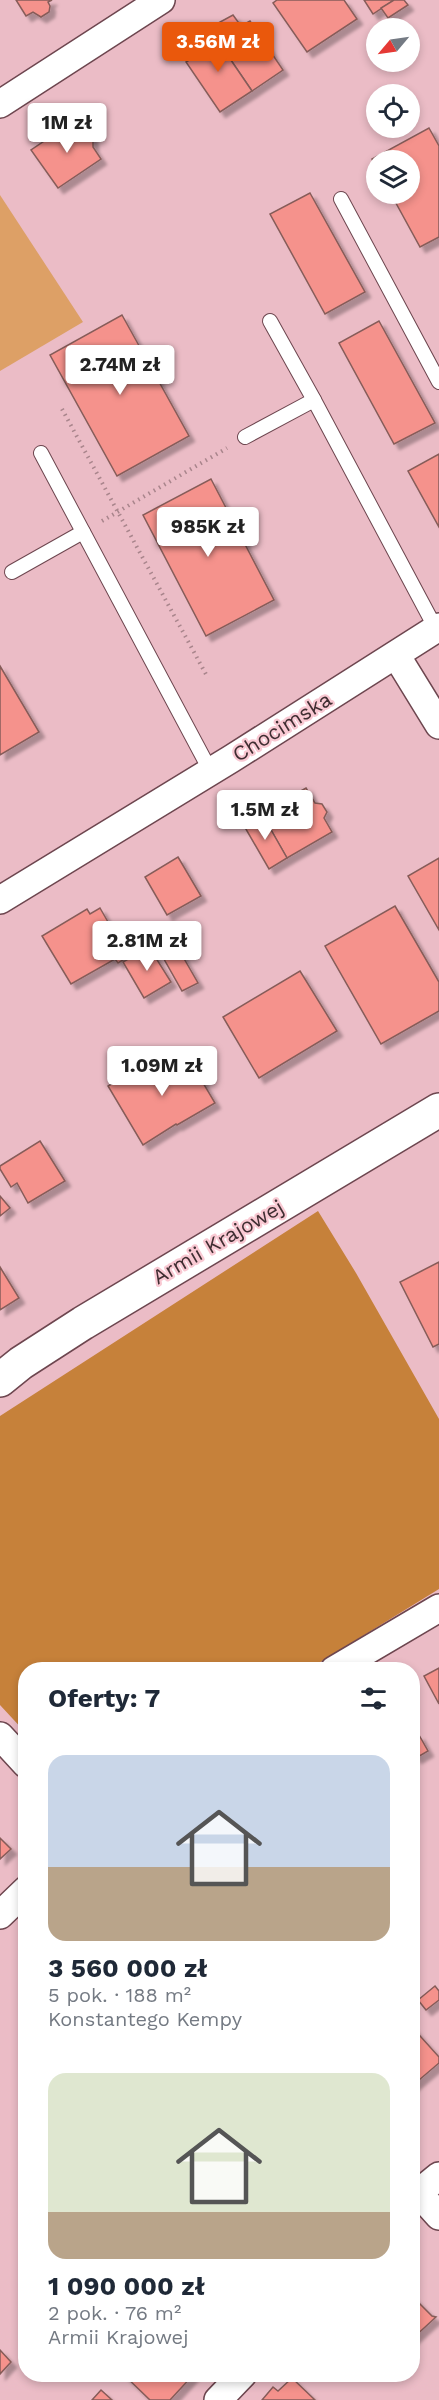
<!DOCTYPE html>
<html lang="pl">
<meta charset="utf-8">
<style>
:root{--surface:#fff;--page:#f6f6f7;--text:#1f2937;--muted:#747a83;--accent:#ea580c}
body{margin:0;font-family:"Work Sans",sans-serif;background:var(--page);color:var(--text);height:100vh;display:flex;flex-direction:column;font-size:22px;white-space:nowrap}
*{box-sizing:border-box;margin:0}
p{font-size:20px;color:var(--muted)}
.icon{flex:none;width:33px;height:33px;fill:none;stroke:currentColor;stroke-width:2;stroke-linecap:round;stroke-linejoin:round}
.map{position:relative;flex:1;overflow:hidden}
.side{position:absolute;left:18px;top:1662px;width:402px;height:720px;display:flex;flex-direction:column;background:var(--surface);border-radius:24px;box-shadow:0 3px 9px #0003}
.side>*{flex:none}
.needle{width:39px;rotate:241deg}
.tools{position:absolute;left:366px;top:18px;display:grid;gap:12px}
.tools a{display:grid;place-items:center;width:54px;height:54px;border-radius:50%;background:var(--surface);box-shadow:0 3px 9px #0003;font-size:30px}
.price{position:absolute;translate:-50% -51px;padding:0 14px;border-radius:6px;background:#fff;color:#222;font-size:20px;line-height:39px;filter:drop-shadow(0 2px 3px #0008)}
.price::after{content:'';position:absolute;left:50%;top:36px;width:18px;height:14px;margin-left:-9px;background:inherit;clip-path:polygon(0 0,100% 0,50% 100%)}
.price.on{background:var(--accent);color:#fff}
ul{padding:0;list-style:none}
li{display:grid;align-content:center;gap:12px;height:318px;padding:0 30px}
li span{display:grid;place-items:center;height:186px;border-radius:18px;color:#555}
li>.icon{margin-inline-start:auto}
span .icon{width:108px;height:108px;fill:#fffc;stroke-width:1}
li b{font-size:26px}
h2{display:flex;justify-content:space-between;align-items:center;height:72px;padding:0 30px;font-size:26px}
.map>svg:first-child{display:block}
.green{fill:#dda066}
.forest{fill:#c6813a}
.building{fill:#f5928c;stroke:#865c59;stroke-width:1.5;filter:url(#shadow)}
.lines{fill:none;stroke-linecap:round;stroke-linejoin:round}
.service-casing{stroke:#6d464f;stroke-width:16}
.minor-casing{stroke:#6d464f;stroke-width:30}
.tertiary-casing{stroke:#6d464f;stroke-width:36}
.path{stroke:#a9858c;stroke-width:4;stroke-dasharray:1.5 4.5;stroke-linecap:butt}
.service{stroke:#fff;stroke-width:14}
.minor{stroke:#fff;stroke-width:27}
.tertiary{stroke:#fff;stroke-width:33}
.labels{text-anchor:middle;stroke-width:4.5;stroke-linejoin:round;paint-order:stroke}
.street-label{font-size:21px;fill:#402e32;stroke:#f9c9d3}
</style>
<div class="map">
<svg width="439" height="2400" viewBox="0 0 439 2400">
<defs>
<filter id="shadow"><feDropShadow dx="5.5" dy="5.5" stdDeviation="1.5" flood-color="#0004"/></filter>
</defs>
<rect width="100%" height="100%" fill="#ebbcc6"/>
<!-- green -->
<polygon class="green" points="0,195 83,322 0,371"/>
<!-- forest -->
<polygon class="forest" points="318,1211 356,1273 439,1419 439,1589 309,1669 26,1670 25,1732 0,1705 0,1416"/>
<!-- building -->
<g class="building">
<polygon points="16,0 52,0 48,2 50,6 49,12 41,17 33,12 26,16"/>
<polygon points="277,0 344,0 357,19 307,52 273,3"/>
<polygon points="364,0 394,0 373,14"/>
<polygon points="394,0 404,0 408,5 388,18 381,8"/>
<polygon points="233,15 241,26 250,21 283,70 252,91 209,28"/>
<polygon points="209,28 252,91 220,112 186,62 204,51 195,38"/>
<polygon points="74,121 84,134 90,134 93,140 93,147 101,159 58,188 31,150"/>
<polygon points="429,128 439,146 439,237 420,247 391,194 410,194 410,160 376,160 376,168 372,159"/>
<polygon points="310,193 365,292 325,314 270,214"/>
<polygon points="122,315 189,436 117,476 50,355"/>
<polygon points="379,321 435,423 394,444 339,343"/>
<polygon points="439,454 439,527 408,471"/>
<polygon points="211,479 274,600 206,636 143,515"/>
<polygon points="0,666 39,732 0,755"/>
<polygon points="306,788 315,803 322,804 327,812 324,818 332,832 287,858 262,814 274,807 272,798 284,792 290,797"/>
<polygon points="262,814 287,858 269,869 243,824"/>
<polygon points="178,857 201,896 167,915 145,877"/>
<polygon points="439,858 439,930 408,876"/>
<polygon points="395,906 439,982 439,1011 381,1044 325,946"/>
<polygon points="100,908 128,957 118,963 115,959 71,984 42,936 87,909 90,914"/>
<polygon points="175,943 198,983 182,991 160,952"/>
<polygon points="149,947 171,982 144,998 123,962"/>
<polygon points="300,971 337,1031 259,1078 223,1017"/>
<polygon points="183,1049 215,1103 177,1125 176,1124 143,1145 108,1086 129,1074 132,1080"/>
<polygon points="40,1141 65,1181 28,1203 17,1183 11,1187 0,1169 0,1166"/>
<polygon points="0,1196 10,1208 0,1216"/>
<polygon points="439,1262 439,1344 433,1347 400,1282"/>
<polygon points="0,1267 19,1298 0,1310"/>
<polygon points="439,1668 439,1704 424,1676"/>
<polygon points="419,1735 428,1751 416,1758 412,1752 412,1739"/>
<polygon points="0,1838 11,1849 0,1859"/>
<polygon points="435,1986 439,1991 439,2000 426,2010 418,2000"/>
<polygon points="412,2027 439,2057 439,2063 412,2086"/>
<polygon points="412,2296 432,2316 436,2317 412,2339"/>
<polygon points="0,2350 11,2362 0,2374"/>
<polygon points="123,2374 194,2374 170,2400 150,2400"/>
<polygon points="292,2378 315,2400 262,2400 273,2387 278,2391"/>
<polygon points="101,2390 112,2400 92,2400"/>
</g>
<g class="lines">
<!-- service casing -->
<g class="service-casing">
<g id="service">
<polyline points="341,199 439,382"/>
<polyline points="270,321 314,400"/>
<polyline points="245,437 314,400 436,629"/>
<polyline points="41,453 211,772"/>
<polyline points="12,572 83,532"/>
</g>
</g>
<!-- minor casing -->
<g class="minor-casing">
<g id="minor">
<polyline points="0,104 161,0"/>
<polyline points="396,655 439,725"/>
<polyline points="0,900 231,759 439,627"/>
<polyline points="334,1670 439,1608"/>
<polyline points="0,1736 26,1764"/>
<polyline points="0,1915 26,1890"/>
<polyline points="412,2186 439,2216"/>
<polyline points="412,2198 439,2176"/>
<polyline points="218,2400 243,2374"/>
</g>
</g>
<!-- tertiary casing -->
<g class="tertiary-casing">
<polyline id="tertiary" points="0,1380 21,1363 83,1323 439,1110"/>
</g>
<!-- path -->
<g class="path">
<polyline points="62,409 208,678"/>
<polyline points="102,521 227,448"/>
</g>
<!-- service -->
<use href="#service" class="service"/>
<!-- minor -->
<use href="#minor" class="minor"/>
<!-- tertiary -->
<use href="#tertiary" class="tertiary"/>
</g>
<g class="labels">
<!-- street labels -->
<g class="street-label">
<text transform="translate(282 727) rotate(-32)" y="7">Chocimska</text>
<text transform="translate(218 1242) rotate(-30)" y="7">Armii Krajowej</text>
</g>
</g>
</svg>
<div class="tools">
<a><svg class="needle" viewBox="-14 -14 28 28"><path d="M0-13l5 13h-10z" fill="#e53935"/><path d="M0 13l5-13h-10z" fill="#747a83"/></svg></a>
<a><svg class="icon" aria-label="locate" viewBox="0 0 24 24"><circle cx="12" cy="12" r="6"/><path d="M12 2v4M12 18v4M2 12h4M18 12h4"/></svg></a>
<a><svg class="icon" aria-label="layers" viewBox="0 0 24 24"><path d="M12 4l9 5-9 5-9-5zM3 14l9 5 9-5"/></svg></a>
</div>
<b class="price on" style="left:218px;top:73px">3.56M zł</b>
<b class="price" style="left:67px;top:154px">1M zł</b>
<b class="price" style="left:120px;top:396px">2.74M zł</b>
<b class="price" style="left:208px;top:558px">985K zł</b>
<b class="price" style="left:265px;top:841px">1.5M zł</b>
<b class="price" style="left:147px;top:972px">2.81M zł</b>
<b class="price" style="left:162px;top:1097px">1.09M zł</b>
<section class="side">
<h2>Oferty: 7<svg class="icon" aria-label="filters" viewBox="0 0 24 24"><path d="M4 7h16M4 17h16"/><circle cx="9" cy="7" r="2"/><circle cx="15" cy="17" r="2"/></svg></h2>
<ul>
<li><span style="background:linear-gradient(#c9d6e8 60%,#b9a48a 0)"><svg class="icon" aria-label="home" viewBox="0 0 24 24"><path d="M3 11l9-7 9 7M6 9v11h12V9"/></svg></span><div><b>3 560 000 zł</b><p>5 pok. · 188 m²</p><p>Konstantego Kempy</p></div></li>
<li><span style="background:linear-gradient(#dfe7d0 75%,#b9a48a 0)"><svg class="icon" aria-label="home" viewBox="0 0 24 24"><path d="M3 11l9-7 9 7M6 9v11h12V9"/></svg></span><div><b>1 090 000 zł</b><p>2 pok. · 76 m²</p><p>Armii Krajowej</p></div></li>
</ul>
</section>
</div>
